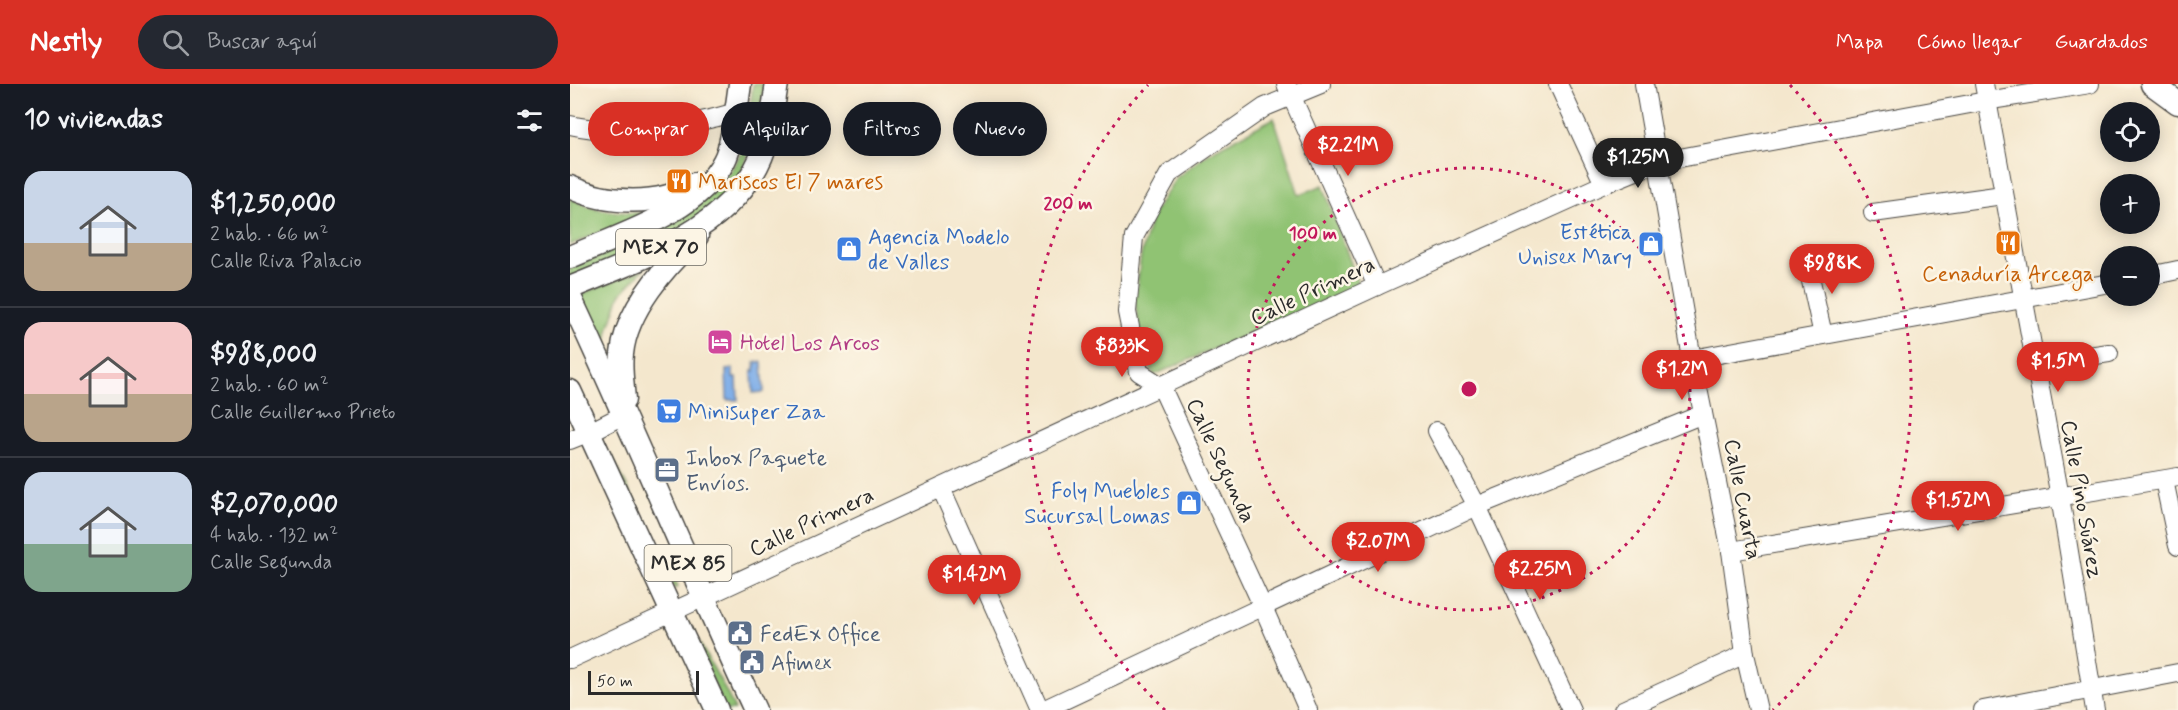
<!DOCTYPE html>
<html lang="es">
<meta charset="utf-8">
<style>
:root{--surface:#171b24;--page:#242831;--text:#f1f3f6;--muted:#9ea1a6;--line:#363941;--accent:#d93025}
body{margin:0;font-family:Mynerve,sans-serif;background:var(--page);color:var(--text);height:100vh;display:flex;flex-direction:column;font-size:22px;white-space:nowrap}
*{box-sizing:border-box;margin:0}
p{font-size:20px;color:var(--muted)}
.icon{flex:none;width:33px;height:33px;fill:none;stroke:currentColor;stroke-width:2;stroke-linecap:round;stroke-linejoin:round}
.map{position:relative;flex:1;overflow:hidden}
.panel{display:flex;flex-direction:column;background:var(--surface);width:570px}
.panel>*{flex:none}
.guide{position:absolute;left:18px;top:18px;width:570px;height:54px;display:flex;gap:12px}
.tools{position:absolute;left:1530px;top:18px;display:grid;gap:12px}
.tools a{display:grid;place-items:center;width:60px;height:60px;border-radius:50%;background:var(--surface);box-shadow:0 3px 15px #0003;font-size:30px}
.scale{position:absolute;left:18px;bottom:15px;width:111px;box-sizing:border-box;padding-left:6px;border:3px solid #2b2b2b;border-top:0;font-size:16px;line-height:21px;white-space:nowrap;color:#2b2b2b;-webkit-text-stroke:4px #fcf5e5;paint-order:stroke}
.price{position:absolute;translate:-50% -51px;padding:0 14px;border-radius:21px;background:var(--accent);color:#fff;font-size:20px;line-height:39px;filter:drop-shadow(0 2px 3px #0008)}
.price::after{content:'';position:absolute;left:50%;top:36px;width:18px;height:14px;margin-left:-9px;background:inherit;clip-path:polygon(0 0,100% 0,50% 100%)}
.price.selected{background:#222;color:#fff}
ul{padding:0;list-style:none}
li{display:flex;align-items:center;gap:18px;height:150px;padding:0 24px}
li+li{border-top:2px solid var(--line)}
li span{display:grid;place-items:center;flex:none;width:168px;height:120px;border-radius:18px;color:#555}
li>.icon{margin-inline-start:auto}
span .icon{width:72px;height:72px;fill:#fffc;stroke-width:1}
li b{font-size:26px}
h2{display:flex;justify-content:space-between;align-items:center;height:72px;padding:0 24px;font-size:26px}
.chip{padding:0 21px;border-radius:27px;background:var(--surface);box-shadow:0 3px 15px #0003;font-size:21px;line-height:54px}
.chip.selected{background:var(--accent);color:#fff}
header{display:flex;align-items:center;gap:36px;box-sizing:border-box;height:84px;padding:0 30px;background:var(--accent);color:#fff}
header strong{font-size:28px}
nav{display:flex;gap:33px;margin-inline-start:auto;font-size:21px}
.search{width:420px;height:54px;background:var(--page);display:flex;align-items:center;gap:15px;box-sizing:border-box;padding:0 21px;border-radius:33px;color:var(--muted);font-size:22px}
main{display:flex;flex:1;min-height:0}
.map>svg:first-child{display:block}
.green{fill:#90c373;stroke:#5e774f;stroke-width:1.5}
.water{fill:#7eade8;stroke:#546c8a;stroke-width:1.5}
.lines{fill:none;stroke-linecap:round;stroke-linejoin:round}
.minor-casing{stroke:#494743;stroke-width:20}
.major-casing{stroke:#494743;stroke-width:25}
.minor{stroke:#fff;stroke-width:18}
.major{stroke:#fff;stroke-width:22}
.ring{fill:none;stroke:#c2185b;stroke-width:3;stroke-dasharray:3 6}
.labels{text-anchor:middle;stroke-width:5;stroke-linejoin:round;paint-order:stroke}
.shield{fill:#fcf5e5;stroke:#6a6863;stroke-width:1.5}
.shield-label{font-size:21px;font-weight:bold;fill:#2b2b2b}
.food-label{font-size:22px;fill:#c56008;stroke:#fcf5e5;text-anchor:start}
.shop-label{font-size:22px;fill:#366cbe;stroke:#fcf5e5;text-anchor:end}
.street-label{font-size:22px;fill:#2b2b2b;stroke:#fcf5e5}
.hotel-label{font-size:22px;fill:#b23c85;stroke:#fcf5e5;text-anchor:start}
.service-label{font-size:22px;fill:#4e5e75;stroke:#fcf5e5;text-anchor:start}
.centre{fill:#c2185b;stroke:#fcf5e5;stroke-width:3}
.ring-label{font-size:18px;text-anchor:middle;font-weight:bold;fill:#c2185b;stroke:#fcf5e5;stroke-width:5;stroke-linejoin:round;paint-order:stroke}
</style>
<header>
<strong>Nestly</strong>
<div class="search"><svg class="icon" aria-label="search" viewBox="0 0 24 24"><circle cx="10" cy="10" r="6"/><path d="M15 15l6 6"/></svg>Buscar aquí</div>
<nav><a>Mapa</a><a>Cómo llegar</a><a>Guardados</a></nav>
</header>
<main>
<section class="panel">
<h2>10 viviendas<svg class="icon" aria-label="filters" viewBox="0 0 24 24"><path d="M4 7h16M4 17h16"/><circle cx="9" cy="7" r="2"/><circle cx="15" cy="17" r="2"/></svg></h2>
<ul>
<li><span style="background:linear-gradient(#c9d6e8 60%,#b9a48a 0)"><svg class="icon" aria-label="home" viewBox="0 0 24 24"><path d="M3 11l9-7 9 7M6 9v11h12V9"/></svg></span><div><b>$1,250,000</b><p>2 hab. · 66 m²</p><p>Calle Riva Palacio</p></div></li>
<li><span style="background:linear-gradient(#f6c9c9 60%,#b9a48a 0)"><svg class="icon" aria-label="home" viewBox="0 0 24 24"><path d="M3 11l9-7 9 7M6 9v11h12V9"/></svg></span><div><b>$988,000</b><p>2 hab. · 60 m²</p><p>Calle Guillermo Prieto</p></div></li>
<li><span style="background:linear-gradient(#c9d6e8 60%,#7fa58c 0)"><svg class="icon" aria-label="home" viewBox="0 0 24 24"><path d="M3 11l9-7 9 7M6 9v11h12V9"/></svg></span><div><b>$2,070,000</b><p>4 hab. · 132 m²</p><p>Calle Segunda</p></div></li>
</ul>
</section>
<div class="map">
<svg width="1608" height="626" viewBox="0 0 1608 626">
<rect width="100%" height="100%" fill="#fcf5e5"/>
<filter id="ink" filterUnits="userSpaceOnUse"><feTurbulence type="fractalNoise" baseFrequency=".0167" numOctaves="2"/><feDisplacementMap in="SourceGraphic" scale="12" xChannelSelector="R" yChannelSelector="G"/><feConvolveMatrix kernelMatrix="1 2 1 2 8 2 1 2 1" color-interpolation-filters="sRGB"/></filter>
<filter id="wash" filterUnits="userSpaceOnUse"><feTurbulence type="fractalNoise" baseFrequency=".008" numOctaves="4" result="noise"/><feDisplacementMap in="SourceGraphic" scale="24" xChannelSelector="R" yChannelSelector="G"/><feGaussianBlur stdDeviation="1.35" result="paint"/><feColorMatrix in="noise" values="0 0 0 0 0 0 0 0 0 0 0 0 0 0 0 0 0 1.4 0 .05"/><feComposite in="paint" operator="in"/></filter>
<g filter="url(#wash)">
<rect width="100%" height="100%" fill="#f4e7cd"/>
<!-- green -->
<g class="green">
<path d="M183 0H194L188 47 171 89 148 119 127 138 9 194 0 193V184C64 157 143 134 173 64 178 50 181 16 183 0Z"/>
<polygon points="704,34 729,111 753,101 789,202 584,291 573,268 565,218 571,172 581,133 606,94 640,68"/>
<path d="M0 114C26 128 49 129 78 129L0 161Z"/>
<polygon points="74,185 50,211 38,246 35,264 9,211"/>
<polygon points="41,371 108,502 107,504 104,504 40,373"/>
<path d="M119 540C134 569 152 596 165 626H155Z"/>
</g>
<!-- water -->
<g class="water">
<polygon points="185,278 192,278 194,308 183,309 182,287 185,287"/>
<polygon points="163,285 163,294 167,294 168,316 157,316 156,286"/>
</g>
</g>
<g filter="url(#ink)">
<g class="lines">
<!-- minor casing -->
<g class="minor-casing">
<g id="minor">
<polyline points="716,0 807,202"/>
<polyline points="988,0 1034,100"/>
<polyline points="1074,0 1122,275 1161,467 1175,570 1188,626"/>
<polyline points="1414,0 1490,413 1525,626"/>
<path d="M0 41C52 53 116 43 166 28"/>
<polyline points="1303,129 1433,111"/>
<polyline points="1237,179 1253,251"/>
<polyline points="1580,192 1608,186"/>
<polyline points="1122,275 1540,199"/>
<polyline points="1464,280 1539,269"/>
<polyline points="867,347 907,422 1001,626"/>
<polyline points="0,356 20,348 55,330"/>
<polyline points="1594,396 1608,462"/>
<polyline points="371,404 470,626"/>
<polyline points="1161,467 1608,393"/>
<polyline points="0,575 807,202 1034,100 1088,78 1416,17 1520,0"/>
<polyline points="473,626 907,422 1133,330"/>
<polyline points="738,626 693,523 591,302 569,288 557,228 564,153 599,90 695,23 751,0"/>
<polyline points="1053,626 1175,570"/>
<polyline points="1413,626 1608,589"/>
</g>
</g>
<!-- major casing -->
<g class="major-casing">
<g id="major">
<polyline points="1582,0 1608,19"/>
<path d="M0 103C35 120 91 123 124 100"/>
<path d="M0 173C50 151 128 128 154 77 163 61 167 19 170 0"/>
<path d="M0 204C71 174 168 144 195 63 202 43 203 21 207 0"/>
<path d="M0 213C64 349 121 489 185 626"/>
<polyline points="0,307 147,626"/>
<path d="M54 316C53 301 50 285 52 270 56 226 96 181 127 152"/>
</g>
</g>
<!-- minor -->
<use href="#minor" class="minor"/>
<!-- major -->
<use href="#major" class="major"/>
</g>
</g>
<!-- distance rings -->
<g class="ring">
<circle cx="899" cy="305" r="221"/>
<path d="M595 626A442 442 0 0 1 578 1M1220 1A442 442 0 0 1 1203 626"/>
</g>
<!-- icons -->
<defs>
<g id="restaurant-square" transform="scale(1.35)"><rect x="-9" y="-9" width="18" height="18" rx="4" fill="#e8710a" stroke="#fcf5e5"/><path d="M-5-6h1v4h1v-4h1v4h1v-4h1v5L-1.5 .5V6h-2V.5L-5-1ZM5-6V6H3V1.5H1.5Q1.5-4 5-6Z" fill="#fff"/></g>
<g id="shop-square" transform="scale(1.35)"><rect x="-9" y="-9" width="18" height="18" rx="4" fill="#3f7fe0" stroke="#fcf5e5"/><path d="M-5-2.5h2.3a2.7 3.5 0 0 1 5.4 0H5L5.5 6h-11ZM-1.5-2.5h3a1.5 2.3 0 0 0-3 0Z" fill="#fff"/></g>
<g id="hotel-square" transform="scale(1.35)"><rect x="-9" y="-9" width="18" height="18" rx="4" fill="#d1479c" stroke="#fcf5e5"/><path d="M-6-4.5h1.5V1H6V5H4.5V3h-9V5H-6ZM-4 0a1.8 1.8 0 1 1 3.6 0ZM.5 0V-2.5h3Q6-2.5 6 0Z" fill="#fff"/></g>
<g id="supermarket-square" transform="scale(1.35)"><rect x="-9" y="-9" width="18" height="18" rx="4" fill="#3f7fe0" stroke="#fcf5e5"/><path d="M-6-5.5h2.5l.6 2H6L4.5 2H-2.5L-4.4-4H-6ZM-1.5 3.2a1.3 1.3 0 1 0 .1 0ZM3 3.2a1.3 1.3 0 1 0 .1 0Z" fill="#fff"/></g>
<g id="office-square" transform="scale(1.35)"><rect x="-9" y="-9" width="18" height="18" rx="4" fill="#5c6f8a" stroke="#fcf5e5"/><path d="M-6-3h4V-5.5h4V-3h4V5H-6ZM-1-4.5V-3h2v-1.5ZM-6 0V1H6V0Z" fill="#fff"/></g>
<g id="civic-square" transform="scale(1.35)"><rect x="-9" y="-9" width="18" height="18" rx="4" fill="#5c6f8a" stroke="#fcf5e5"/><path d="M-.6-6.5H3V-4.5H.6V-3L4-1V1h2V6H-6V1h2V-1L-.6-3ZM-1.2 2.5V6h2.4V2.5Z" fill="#fff"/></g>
</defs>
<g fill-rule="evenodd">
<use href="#restaurant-square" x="109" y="97"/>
<use href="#restaurant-square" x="1438" y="159"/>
<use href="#shop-square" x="1081" y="160"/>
<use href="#shop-square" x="279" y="165"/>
<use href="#hotel-square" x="150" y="258"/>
<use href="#supermarket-square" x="99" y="327"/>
<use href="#office-square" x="97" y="386"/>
<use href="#shop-square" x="619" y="419"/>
<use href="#civic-square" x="170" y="549"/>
<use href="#civic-square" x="182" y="578"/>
</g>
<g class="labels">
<!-- shield labels -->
<g class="shield">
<rect x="46" y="145" width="90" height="36" rx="4.5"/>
<rect x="74.5" y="461" width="87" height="36" rx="4.5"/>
</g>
<g class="shield-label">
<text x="91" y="170">MEX 70</text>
<text x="118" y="486">MEX 85</text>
</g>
<!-- food labels -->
<g class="food-label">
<text x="128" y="105">Mariscos El 7 mares</text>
<text x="1438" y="197" text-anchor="middle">Cenaduría Arcega</text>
</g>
<!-- shop labels -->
<g class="shop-label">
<text x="1062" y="155">Estética<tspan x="1062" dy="25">Unisex Mary</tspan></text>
<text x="298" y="160" text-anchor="start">Agencia Modelo<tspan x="298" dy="25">de Valles</tspan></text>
<text x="118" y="335" text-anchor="start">Minisuper Zaa</text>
<text x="600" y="414">Foly Muebles<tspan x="600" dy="25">Sucursal Lomas</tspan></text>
</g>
<!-- street labels -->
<g class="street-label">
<text transform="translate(742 206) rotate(-25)" y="8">Calle Primera</text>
<text transform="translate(652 376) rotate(65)" y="8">Calle Segunda</text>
<text transform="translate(1174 415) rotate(79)" y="8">Calle Cuarta</text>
<text transform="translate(1513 415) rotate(80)" y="8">Calle Pino Suárez</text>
<text transform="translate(241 437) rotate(-25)" y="8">Calle Primera</text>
</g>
<!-- hotel labels -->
<g class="hotel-label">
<text x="170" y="266">Hotel Los Arcos</text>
</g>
<!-- service labels -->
<g class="service-label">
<text x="116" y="381">Inbox Paquete<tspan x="116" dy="25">Envíos.</tspan></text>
<text x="190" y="557">FedEx Office</text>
<text x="201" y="586">Afimex</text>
</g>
</g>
<circle cx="899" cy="305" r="9" class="centre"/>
<g class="ring-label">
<text x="498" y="125">200 m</text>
<text x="743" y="155">100 m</text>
</g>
</svg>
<div class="tools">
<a><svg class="icon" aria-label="locate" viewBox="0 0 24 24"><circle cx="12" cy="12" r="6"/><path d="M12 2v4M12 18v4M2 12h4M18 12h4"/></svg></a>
<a>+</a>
<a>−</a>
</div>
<div class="scale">50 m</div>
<b class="price" style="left:778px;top:93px">$2.21M</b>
<b class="price selected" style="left:1068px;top:105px">$1.25M</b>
<b class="price" style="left:1262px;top:211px">$988K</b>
<b class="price" style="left:552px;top:294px">$833K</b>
<b class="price" style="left:1488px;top:309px">$1.5M</b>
<b class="price" style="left:1112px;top:317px">$1.2M</b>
<b class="price" style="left:1388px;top:448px">$1.52M</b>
<b class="price" style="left:808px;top:489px">$2.07M</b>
<b class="price" style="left:970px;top:517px">$2.25M</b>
<b class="price" style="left:404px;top:522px">$1.42M</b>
<div class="guide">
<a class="chip selected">Comprar</a>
<a class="chip">Alquilar</a>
<a class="chip">Filtros</a>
<a class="chip">Nuevo</a>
</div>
</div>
</main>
